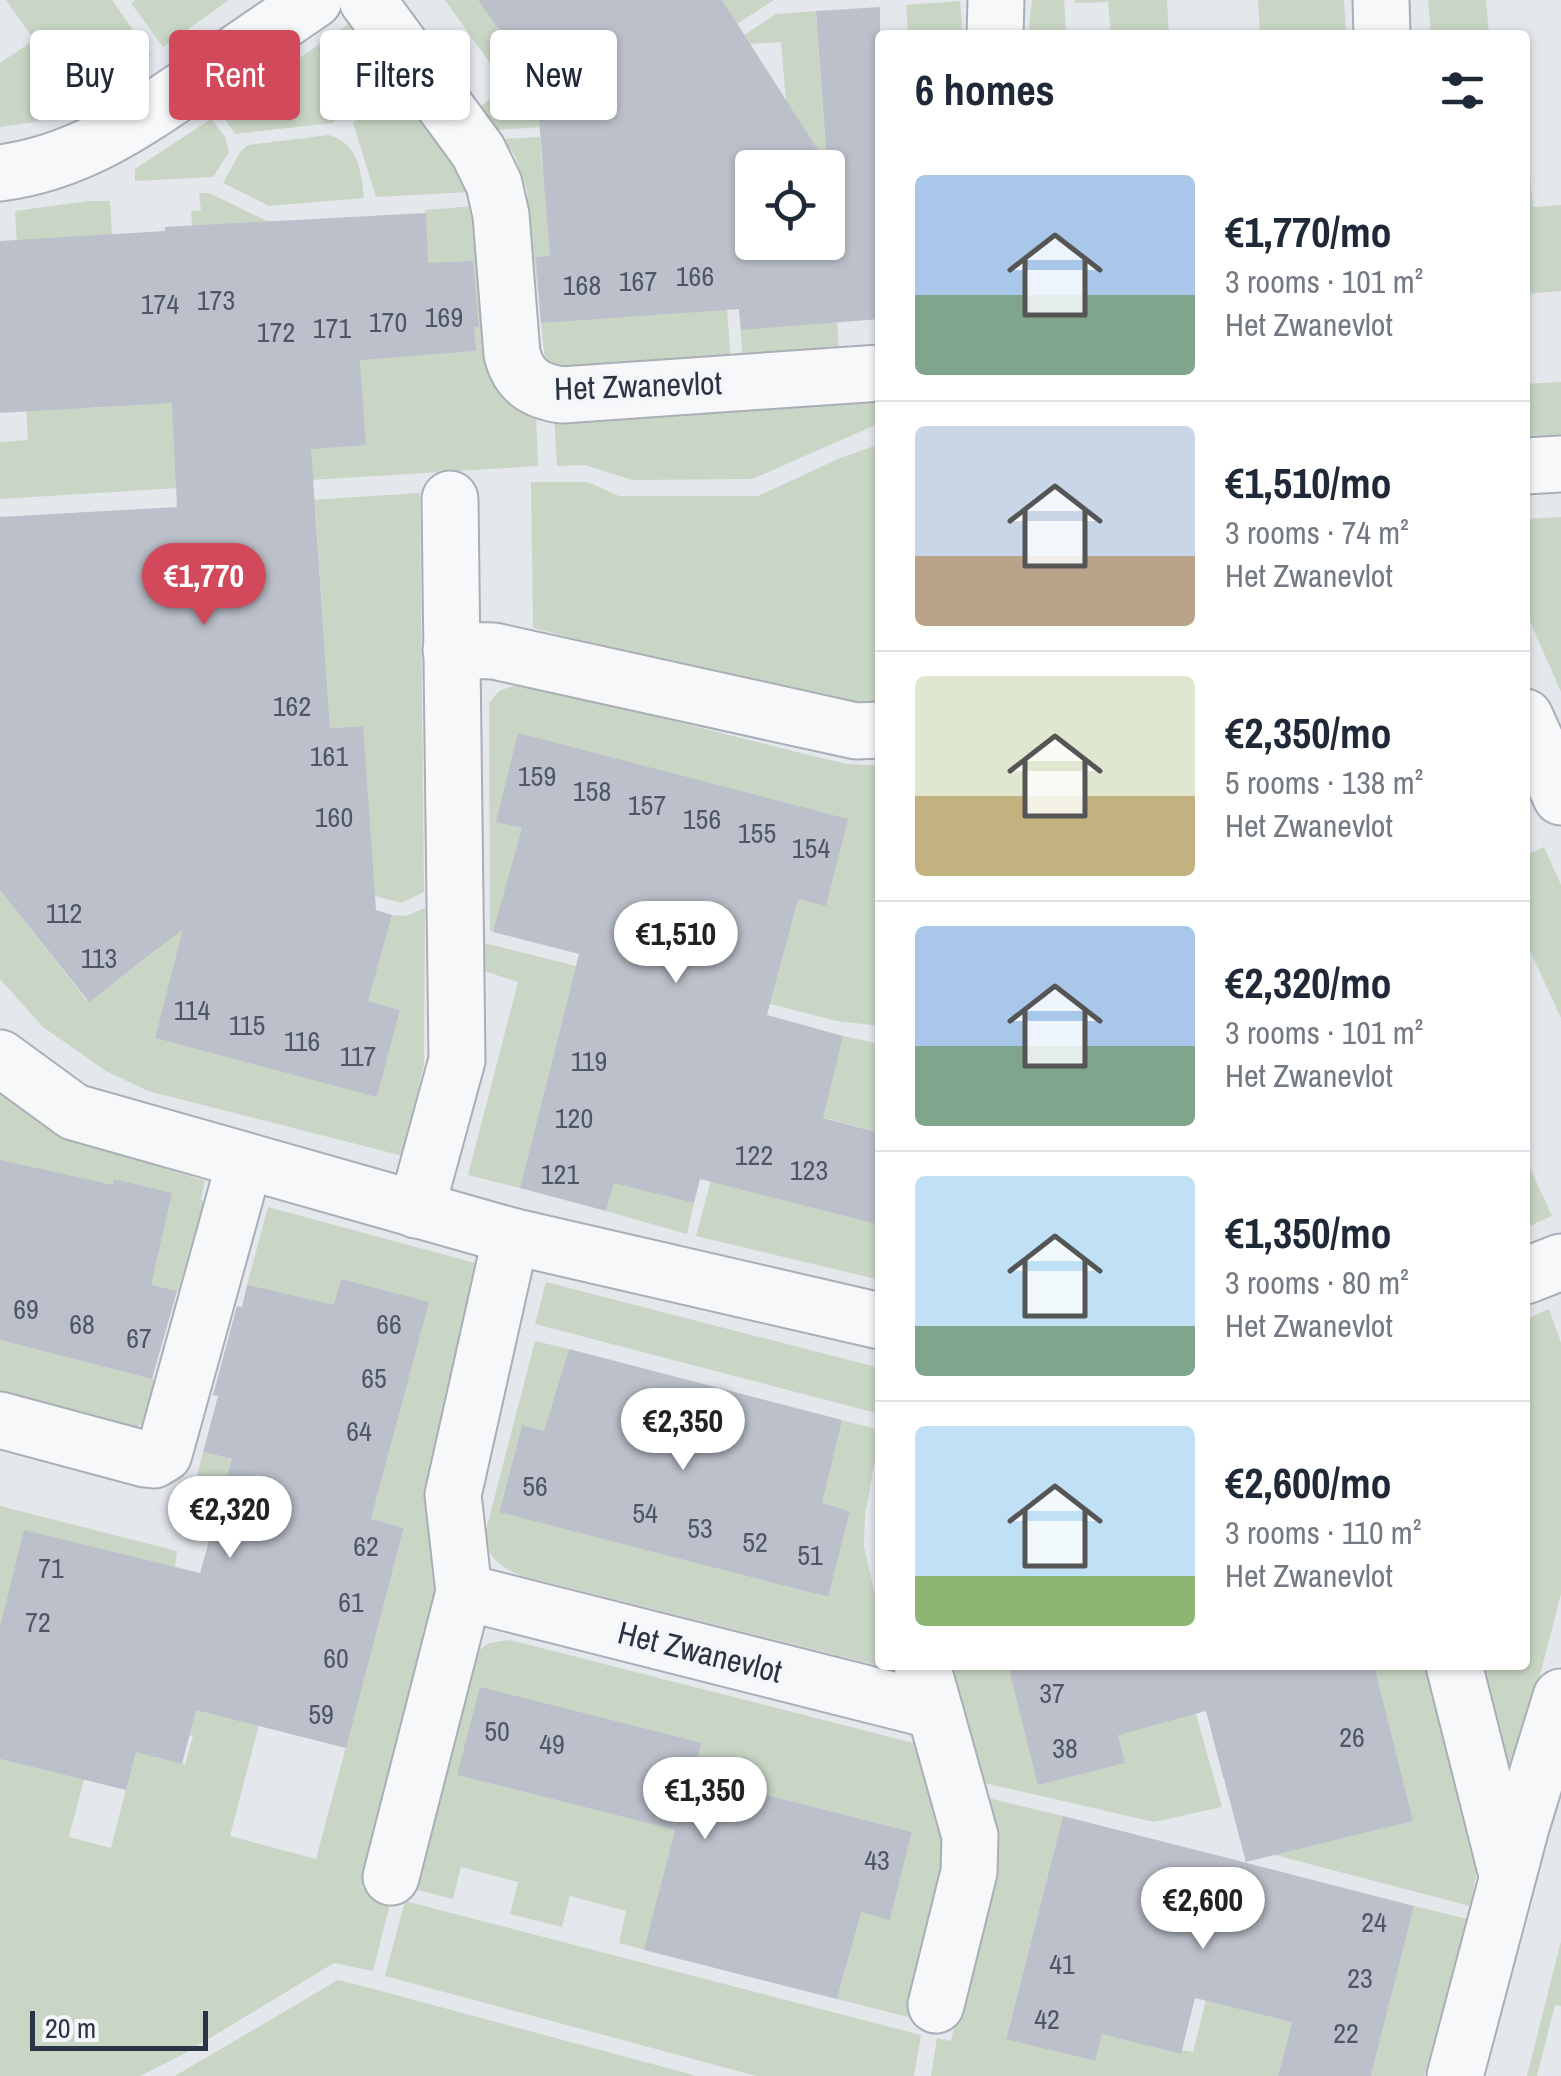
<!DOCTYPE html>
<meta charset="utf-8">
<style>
:root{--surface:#fff;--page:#f2f2f3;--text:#1f2937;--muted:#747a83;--line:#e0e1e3;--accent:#d1495b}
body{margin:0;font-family:"Archivo Narrow",sans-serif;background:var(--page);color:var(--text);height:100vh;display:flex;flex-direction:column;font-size:38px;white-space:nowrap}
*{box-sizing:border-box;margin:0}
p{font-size:32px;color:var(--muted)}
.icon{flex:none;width:55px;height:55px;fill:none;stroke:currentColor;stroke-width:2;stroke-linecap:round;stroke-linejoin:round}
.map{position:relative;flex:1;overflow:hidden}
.panel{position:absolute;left:875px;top:30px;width:655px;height:1640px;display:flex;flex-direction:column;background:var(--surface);border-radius:10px;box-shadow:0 2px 8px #0004}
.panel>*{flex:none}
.guide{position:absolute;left:30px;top:30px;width:695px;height:90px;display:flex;gap:20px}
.controls{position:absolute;left:735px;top:150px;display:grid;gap:20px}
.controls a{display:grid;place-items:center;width:110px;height:110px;border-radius:10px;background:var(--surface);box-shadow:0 2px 8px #0004;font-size:50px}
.scale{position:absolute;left:30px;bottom:25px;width:178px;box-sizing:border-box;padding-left:10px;border:5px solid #2b3445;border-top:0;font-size:28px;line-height:35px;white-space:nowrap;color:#2b3445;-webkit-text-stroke:8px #f4f6f9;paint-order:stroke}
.price{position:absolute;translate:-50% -85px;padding:0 22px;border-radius:35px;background:#fff;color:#222;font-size:32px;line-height:65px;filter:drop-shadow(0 2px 5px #0008)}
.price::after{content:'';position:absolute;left:50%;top:60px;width:30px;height:22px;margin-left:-15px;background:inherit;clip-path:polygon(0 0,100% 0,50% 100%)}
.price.selected{background:var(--accent);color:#fff}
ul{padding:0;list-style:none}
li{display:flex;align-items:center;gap:30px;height:250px;padding:0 40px}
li+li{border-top:2px solid var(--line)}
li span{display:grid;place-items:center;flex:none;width:280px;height:200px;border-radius:10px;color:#555}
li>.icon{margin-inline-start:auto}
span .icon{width:120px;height:120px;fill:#fffc;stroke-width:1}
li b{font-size:42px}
h2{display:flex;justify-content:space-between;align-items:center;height:120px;padding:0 40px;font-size:42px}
.chip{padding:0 35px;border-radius:10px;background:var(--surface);box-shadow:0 2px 8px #0004;font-size:35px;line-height:90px}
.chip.selected{background:var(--accent);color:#fff}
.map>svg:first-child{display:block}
.green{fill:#c9d6c5;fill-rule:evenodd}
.building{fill:#bbc0ca;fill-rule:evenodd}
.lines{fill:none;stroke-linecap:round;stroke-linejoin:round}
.minor-casing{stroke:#a9aeb7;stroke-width:59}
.minor{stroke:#f7f8fa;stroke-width:55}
.labels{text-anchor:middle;stroke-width:9;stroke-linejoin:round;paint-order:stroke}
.number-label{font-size:28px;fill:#4f5766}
.street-label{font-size:32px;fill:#2b3445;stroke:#f4f6f9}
</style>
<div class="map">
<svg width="1561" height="2076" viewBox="0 0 1561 2076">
<rect width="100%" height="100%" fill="#e4e7ec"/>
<!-- green -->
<g class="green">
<polygon points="6,0 112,0 151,55 52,116 35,122 0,127 0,63 34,40"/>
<polygon points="135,0 229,0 163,47 131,3"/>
<polygon points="445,0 478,0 529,73 636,0 596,123 497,130 481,106 507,87"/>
<polygon points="722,0 774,0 737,24"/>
<polygon points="1032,0 1064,0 1066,35 1028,35"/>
<polygon points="1075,0 1167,0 1169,35 1111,35 1108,2 1075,3"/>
<polygon points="1258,0 1344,0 1346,35 1260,35"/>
<polygon points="1428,0 1486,0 1489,35 1431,35"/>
<polygon points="960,1 963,35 908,35 906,5"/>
<polygon points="816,11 827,167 786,101 781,42 749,44 744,35 776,14"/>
<polygon points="354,20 395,77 332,123 235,134 221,113"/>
<polygon points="402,87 471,192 376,197 353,123"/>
<polygon points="211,119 225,137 229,152 213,177 135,181 135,169"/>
<path d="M329 135C358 144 361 170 364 198L269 206 223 183 240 152 248 145Z"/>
<polygon points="540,137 542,167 727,309 731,363 565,376 545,361 527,190 515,156 503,139"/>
<polygon points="828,175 839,352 743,362 732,218 752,217 752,242 828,242"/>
<polygon points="1525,175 1530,175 1533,207 1561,205 1561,291 1525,294"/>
<polygon points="199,193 209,193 267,221 276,221 278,238 194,248 191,211 201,210"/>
<polygon points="88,201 110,201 112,234 90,408 122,406 120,376 476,351 419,264 426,227 425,210 475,206 536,414 538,466 0,499 0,442 28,440 15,211"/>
<polygon points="1561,382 1561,437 1525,440 1525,384"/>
<polygon points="880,394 880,423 752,479 632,480 585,465 557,466 554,417"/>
<polygon points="880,444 880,711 869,712 533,628 531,482 588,482 619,496 758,496 840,458"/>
<path d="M420 493 424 892 401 903 245 860 133 511ZM315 504 330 728 362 726 277 792Z"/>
<path d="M88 512 90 542 383 945 392 915 406 916 425 908 424 1064 410 1124 423 1129 415 1159 148 1091 106 1071 43 1027 0 979V890L88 1002 159 948 32 517ZM178 951 400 1010 377 1096 155 1038Z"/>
<polygon points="1561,517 1561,692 1525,610 1525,519"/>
<path d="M521 683 821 758 848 764 880 766V1026L837 1021 770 1004 778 973 502 902 493 932 490 931 489 703 499 691ZM684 777 847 819 826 906 497 822Z"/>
<polygon points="1544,847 1561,885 1561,1018 1525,940 1525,855"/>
<polygon points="484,943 576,966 520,1188 468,1175 518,982 484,971"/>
<polygon points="665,989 663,1195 694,1203 687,1234 606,1211"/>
<polygon points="756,1013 835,1067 843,1036 880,1044 880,1133 796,1110 773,1197 880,1225 880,1280 696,1236"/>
<polygon points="0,1088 50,1124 94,1147 205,1181 201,1200 204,1201 178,1292 122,1278 0,1175"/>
<polygon points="1525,1157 1552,1216 1525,1228"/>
<path d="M268 1207 490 1267 444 1574 362 1888 392 1896 373 1971 334 1963 182 2055 140 2076H0V1759L57 1773 0 1629V1506L177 1551 154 1757 185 1764 193 1736 161 1729 219 1509 191 1501 203 1452 234 1460 263 1350 247 1285ZM341 1280 428 1303 371 1519 404 1529 316 1859 230 1836 287 1617 283 1503ZM84 1779 126 1789 111 1848 69 1837Z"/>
<polygon points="546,1282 880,1368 880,1414 535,1324"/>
<polygon points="1549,1309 1561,1343 1561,1594 1511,1787 1475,1665 1525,1665 1525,1320"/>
<polygon points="0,1340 156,1380 145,1422 135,1428 0,1394"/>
<path d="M535 1341 569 1349 560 1379 733 1392 784 1405 777 1437 842 1420 880 1430 865 1516 864 1546 880 1618V1665H891L892 1669 522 1576C501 1568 483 1555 486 1530ZM522 1425 850 1511 827 1597 499 1511Z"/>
<path d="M510 1640 929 1747 953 1852 912 2018 837 1999 846 1968 823 1961 670 1956 619 1943 626 1911 570 1896 562 1927 510 1914 518 1882 461 1867 453 1899 410 1888 475 1653 489 1643ZM702 1744 693 1776 912 1832 890 1919 667 1863 675 1830 458 1775Z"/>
<polygon points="952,1665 1008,1665 1039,1784 1125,1763 1100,1665 1196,1714 1222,1807 1154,1822 980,1782"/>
<polygon points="1374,1665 1427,1665 1478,1866 1470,1906 1244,1847 1238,1834 1270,1826 1254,1769 1223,1778 1210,1725 1243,1716 1326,1842 1412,1821"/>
<polygon points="984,1797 1063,1816 1006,2038 1094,2061 1151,1839 1232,1859 1224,1887 1150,2046 1180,2054 1182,2050 1193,2052 1206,2000 1266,1899 1274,1870 1327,1884 1278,2076 931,2076 937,2038 951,2041 997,1848"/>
<polygon points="405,1901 921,2035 914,2076 756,2076 385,1976"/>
<polygon points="1414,1906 1468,1919 1424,2076 1371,2076"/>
<polygon points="1561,1941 1561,2006 1555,2005 1537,2076 1527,2076"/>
<polygon points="338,1980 366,1987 697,2076 175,2076"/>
</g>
<!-- building -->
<g class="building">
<path d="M478 0H722L827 164 816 11 880 7V319L741 330 739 309 541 323 536 257 550 256 536 83ZM752 168H828V242H752Z"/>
<polygon points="426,213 428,263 473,261 479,327 474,327 476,351 360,360 366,445 311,449 330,728 363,726 376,910 392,915 368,1001 400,1010 377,1097 155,1038 183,929 89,1002 0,890 0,517 177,507 172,403 0,413 0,241 165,231 165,227"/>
<polygon points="518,733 848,819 826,906 798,899 767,1015 843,1036 823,1118 880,1133 880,1225 700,1179 694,1203 614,1183 606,1211 520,1188 579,954 493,932 522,828 496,822"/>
<polygon points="0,1160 113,1185 114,1179 172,1193 151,1285 177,1291 152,1379 0,1340"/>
<polygon points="341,1279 429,1302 371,1519 404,1528 346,1748 196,1710 182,1764 136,1752 126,1790 0,1759 0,1627 24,1530 200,1573 232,1459 203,1452 218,1396 213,1395 237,1306 242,1307 247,1285 334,1305"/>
<polygon points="569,1349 842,1420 822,1503 850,1511 828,1597 499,1512 522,1425 544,1431"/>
<polygon points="1008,1665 1374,1665 1413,1821 1246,1862 1206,1711 1118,1735 1125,1763 1038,1785"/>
<polygon points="480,1687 702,1743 693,1776 912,1832 890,1920 861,1912 837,1999 644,1950 675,1830 457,1775"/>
<polygon points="1063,1816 1414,1906 1371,2076 1278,2076 1292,2022 1195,1998 1181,2054 1102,2034 1095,2061 1006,2039"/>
</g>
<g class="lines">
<!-- minor casing -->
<g class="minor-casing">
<g id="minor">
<path d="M367 0 478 151 494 184 501 215 512 354C519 381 535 391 562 395L880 373"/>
<polyline points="1381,0 1382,35"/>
<polyline points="995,35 996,0"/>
<path d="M0 173C76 163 132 125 193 83 233 55 273 28 314 0"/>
<polyline points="1525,466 1561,464"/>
<polyline points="451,650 494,651 856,731 880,730"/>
<polyline points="1525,717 1561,797"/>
<polyline points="0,1058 74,1112 511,1236 880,1321"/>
<polyline points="416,1210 457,1060 450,499"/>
<polyline points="1525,1276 1561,1262"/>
<polyline points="0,1420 145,1459 154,1460 164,1454 245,1161"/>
<polyline points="464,1592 935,1711"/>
<polyline points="922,1665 970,1836 969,1872 936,2005"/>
<polyline points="1454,1665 1507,1875"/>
<polyline points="391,1877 464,1592 453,1495 511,1236"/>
<polyline points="1455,2076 1521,1827 1561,1697"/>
</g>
</g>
<!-- minor -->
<use href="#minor" class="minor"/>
</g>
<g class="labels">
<!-- number labels -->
<g class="number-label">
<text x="695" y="286">166</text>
<text x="638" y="291">167</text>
<text x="582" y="295">168</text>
<text x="216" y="310">173</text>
<text x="160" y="314">174</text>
<text x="444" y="327">169</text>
<text x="388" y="332">170</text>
<text x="332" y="338">171</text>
<text x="276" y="342">172</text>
<text x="292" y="716">162</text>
<text x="329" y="766">161</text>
<text x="537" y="786">159</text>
<text x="592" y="801">158</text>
<text x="647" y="815">157</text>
<text x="334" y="827">160</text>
<text x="702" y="829">156</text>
<text x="757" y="843">155</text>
<text x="811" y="858">154</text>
<text x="64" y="923">112</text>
<text x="99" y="968">113</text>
<text x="192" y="1020">114</text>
<text x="247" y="1035">115</text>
<text x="302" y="1051">116</text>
<text x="358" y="1066">117</text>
<text x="589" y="1071">119</text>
<text x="574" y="1128">120</text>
<text x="754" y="1165">122</text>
<text x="809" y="1180">123</text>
<text x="560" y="1184">121</text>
<text x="26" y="1319">69</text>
<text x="82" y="1334">68</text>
<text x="389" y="1334">66</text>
<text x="139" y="1348">67</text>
<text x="374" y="1388">65</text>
<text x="359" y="1441">64</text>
<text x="535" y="1496">56</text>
<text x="645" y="1523">54</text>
<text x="700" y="1538">53</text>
<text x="755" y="1552">52</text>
<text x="366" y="1556">62</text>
<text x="810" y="1565">51</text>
<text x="51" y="1578">71</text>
<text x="351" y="1612">61</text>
<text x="38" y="1632">72</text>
<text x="336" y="1668">60</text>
<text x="1052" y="1703">37</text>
<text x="321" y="1724">59</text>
<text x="497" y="1741">50</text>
<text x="1352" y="1747">26</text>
<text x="552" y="1754">49</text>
<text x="1065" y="1758">38</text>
<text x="877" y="1870">43</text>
<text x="1374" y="1932">24</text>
<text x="1062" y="1974">41</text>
<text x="1360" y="1988">23</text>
<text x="1047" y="2029">42</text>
<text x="1346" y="2043">22</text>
</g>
<!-- street labels -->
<g class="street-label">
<text transform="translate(638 386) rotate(-2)" y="11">Het Zwanevlot</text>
<text transform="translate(700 1652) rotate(14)" y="11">Het Zwanevlot</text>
</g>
</g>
</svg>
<div class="controls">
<a><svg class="icon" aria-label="locate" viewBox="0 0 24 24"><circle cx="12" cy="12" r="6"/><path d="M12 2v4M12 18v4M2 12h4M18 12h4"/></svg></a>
</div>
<div class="scale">20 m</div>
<b class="price selected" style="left:204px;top:628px">€1,770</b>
<b class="price" style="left:676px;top:986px">€1,510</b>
<b class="price" style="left:683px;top:1473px">€2,350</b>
<b class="price" style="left:230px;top:1561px">€2,320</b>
<b class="price" style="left:705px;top:1842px">€1,350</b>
<b class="price" style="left:1203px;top:1952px">€2,600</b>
<div class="guide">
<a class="chip">Buy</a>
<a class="chip selected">Rent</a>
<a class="chip">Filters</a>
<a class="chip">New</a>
</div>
<section class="panel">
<h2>6 homes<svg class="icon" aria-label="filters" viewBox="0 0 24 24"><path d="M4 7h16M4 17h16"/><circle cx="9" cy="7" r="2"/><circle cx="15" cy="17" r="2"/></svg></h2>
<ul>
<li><span style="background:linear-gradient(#a9c7e8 60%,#7fa58c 0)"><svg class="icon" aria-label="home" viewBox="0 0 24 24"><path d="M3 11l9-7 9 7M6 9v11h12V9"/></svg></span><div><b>€1,770/mo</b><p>3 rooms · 101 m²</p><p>Het Zwanevlot</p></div></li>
<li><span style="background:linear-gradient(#c9d6e8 65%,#b9a48a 0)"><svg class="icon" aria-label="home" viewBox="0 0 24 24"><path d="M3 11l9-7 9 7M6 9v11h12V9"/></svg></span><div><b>€1,510/mo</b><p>3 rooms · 74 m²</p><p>Het Zwanevlot</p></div></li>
<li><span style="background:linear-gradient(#dfe7d0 60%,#c2b280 0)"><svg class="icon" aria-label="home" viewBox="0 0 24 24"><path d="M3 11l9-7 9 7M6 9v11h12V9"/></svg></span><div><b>€2,350/mo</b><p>5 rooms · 138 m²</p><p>Het Zwanevlot</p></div></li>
<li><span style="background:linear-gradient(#a9c7e8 60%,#7fa58c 0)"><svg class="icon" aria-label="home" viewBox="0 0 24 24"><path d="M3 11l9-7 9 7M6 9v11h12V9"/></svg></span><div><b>€2,320/mo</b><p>3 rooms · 101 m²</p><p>Het Zwanevlot</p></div></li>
<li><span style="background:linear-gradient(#bfe0f5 75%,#7fa58c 0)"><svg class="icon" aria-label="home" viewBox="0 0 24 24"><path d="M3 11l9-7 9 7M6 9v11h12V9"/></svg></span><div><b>€1,350/mo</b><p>3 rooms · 80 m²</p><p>Het Zwanevlot</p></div></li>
<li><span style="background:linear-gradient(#bfe0f5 75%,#8fb573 0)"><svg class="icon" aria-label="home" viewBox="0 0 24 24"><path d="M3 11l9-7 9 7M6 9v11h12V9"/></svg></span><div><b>€2,600/mo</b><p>3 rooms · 110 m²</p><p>Het Zwanevlot</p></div></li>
</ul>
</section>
</div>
